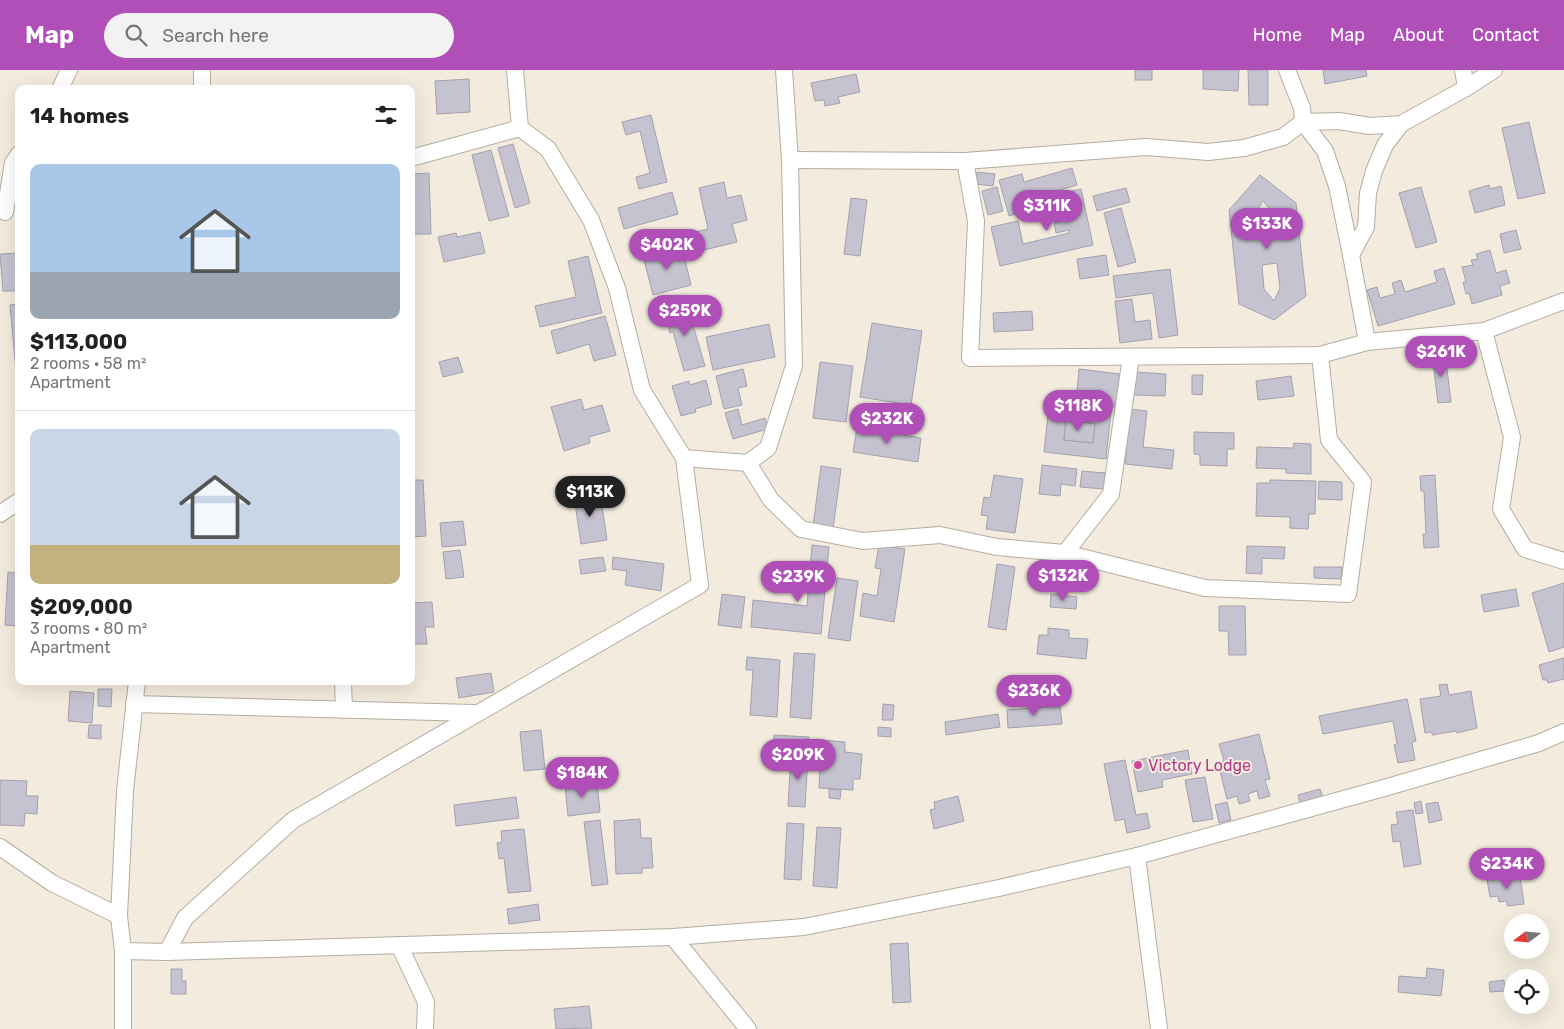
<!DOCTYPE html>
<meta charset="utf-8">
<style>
:root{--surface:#fff;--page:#f2f2f2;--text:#222;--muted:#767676;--line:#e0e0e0;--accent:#af4fb7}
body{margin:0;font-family:Rubik,sans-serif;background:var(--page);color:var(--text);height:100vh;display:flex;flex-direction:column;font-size:19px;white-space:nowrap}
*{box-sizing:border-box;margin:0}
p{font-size:16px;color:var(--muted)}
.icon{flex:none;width:28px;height:28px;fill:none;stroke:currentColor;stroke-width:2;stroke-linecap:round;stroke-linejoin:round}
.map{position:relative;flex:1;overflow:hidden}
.details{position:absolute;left:15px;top:15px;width:400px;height:600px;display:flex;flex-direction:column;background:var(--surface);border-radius:10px;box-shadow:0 5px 20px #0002}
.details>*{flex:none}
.needle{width:32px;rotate:254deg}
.fabs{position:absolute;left:1504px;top:844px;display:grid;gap:10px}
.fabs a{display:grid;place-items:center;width:45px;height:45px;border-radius:50%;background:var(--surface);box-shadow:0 5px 20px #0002;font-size:25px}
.price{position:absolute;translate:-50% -42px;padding:0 11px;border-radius:18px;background:var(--accent);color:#fff;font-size:16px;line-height:32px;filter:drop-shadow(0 1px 2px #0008)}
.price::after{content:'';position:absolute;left:50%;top:30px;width:15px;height:11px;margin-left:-8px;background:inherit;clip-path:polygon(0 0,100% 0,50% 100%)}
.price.active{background:#222;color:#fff}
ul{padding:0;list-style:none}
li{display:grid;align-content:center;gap:10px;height:265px;padding:0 15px}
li+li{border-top:1px solid var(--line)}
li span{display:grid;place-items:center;height:155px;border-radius:10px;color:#555}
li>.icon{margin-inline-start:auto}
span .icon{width:90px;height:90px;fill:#fffc;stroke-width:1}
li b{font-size:21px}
h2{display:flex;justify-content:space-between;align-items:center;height:60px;padding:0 15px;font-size:21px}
header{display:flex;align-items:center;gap:30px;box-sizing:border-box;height:70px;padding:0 25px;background:var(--accent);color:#fff}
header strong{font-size:24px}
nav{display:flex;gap:28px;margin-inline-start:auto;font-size:18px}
.search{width:350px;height:45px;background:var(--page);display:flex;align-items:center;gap:12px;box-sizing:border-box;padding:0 18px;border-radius:28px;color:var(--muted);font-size:19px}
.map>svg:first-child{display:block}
.building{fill:#c6c3d0;stroke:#a4a0ae;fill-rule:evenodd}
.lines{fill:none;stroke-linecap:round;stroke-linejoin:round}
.street-casing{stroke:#b4ada0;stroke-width:18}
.street{stroke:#fff;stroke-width:16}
.hotel-dot{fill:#d1479c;stroke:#f3ecde;stroke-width:2}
.labels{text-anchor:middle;stroke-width:4;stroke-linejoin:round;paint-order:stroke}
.hotel-label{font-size:16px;fill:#b23c85;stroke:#f3ecde;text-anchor:start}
</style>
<header>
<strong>Map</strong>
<div class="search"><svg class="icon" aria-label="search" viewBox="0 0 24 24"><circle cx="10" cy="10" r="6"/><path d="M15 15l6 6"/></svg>Search here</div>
<nav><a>Home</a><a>Map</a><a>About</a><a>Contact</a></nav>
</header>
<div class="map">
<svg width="1564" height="959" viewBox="0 0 1564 959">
<rect width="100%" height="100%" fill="#f3ecde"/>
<!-- building -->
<g class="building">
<rect x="1135" y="0" width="17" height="10"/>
<polygon points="1203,0 1239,0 1238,21 1203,19"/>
<polygon points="1248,0 1268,0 1268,35 1249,35"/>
<polygon points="1323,0 1366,0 1367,6 1325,14"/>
<polygon points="856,4 860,22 838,27 840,33 825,36 824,30 815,31 811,13"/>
<polygon points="469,9 470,42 437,44 435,11"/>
<polygon points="651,45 667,112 639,119 636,107 650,103 640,61 626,65 622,52"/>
<polygon points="1529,52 1545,123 1518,129 1502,58"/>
<polygon points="513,74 530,133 515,138 498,78"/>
<polygon points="491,80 509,146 489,151 472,85"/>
<polygon points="1072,98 1077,115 1019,132 1022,142 1009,146 999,110 1022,104 1024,112"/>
<polygon points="977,102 995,104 993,116 975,114"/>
<polygon points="429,103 431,164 411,164 411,145 414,145 413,104"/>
<path d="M1260 105 1296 133 1306 226 1274 250 1239 234 1229 140ZM1263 131 1271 140 1274 167 1259 169 1256 142ZM1277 193 1280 218 1274 231 1264 219 1262 195Z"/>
<polygon points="724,112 727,128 741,125 747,150 732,154 737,172 696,182 691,163 708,159 699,118"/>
<polygon points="1489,115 1490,119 1501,116 1505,135 1475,143 1469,121"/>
<polygon points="997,117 1003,141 988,145 982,121"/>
<polygon points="1421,117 1437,172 1416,178 1399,123"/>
<polygon points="1126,118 1130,132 1097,141 1093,126"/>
<polygon points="1081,119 1093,175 1000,196 991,157 1018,151 1023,174 1069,163 1069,160 1056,163 1054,153 1059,152 1056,137 1051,138 1048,126"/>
<polygon points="672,122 678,144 624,159 618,138"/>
<polygon points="851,128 867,130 860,186 844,184"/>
<polygon points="1121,138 1136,192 1118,197 1104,143"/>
<polygon points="1516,160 1521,179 1504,183 1500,164"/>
<polygon points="480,162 485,183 444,192 438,167 456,163 457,167"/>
<polygon points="682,177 691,215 653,225 643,186"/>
<polygon points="1490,180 1496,203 1506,200 1510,213 1500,216 1502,225 1472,234 1469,223 1466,224 1463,212 1466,212 1462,197 1473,195 1471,190 1478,189 1476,184"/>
<polygon points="19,183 19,221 3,221 0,184"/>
<polygon points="1106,185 1109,205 1080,209 1077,189"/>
<polygon points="588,186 602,243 540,257 535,236 576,227 568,191"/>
<polygon points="1444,198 1455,234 1378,256 1367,220 1377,217 1380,228 1395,224 1392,213 1401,210 1405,222 1437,212 1434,201"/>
<polygon points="1170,199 1178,265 1159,268 1153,223 1116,228 1113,206"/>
<polygon points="1132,229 1135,252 1150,250 1152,269 1120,273 1115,231"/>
<polygon points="19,234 19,301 16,301 10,235"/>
<polygon points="687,235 705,296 684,301 673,262 670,263 664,241"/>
<polygon points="1032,241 1033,260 994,262 993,243"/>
<polygon points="605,246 616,285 594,291 589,274 557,284 551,261"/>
<polygon points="872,253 922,261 911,335 860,327"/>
<polygon points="769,254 775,287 713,300 706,267"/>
<polygon points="1445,283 1451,332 1438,333 1432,284"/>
<polygon points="458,287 463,302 443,307 439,292"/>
<polygon points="820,292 853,296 846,352 813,348"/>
<polygon points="743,299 747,316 738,318 742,335 724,339 716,306"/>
<polygon points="1079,299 1120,304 1116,337 1076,332"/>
<polygon points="1135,302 1166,304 1165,326 1134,325"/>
<polygon points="1192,305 1203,305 1202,325 1192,324"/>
<polygon points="1291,306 1294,326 1258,330 1256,311"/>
<polygon points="706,310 712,334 695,339 696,342 681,346 672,316 689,311 690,315"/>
<polygon points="581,329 584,340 602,335 610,361 589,367 590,373 564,381 551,337"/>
<path d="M1049 335 1111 341 1106 389 1044 382ZM1066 350 1095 354 1093 373 1064 370Z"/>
<polygon points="738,339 742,355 765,348 768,359 733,369 725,343"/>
<polygon points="1130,339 1147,341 1143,377 1174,380 1172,399 1125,394"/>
<polygon points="1066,350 1095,354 1093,373 1064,370"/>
<polygon points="857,358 921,368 918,392 853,382"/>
<polygon points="1194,362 1234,363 1234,379 1227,379 1227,396 1200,395 1200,385 1194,384"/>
<polygon points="1294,373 1311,374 1311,404 1286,403 1286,399 1256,398 1257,377 1293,378"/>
<polygon points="1042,395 1077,399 1075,416 1061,414 1060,426 1039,424"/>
<polygon points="821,396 841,399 833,459 813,456"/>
<polygon points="1082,401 1105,403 1104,419 1080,417"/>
<polygon points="994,405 1023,409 1015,463 986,459 988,446 981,445 984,427 990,428"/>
<polygon points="1435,405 1439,477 1424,478 1423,464 1426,464 1424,421 1421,421 1420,406"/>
<polygon points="411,410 423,410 426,466 411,467"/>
<polygon points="1270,410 1316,411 1315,444 1309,444 1308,459 1290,458 1290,447 1256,446 1257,413 1270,413"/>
<polygon points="1319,411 1342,412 1342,430 1318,429"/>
<polygon points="600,422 607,470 581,474 574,426"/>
<polygon points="463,451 466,475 442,477 440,453"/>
<polygon points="812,475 829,477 821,564 751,557 753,530 807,536"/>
<polygon points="879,475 905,479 894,552 860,546 863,523 877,526 881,499 875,498"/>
<polygon points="1247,476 1285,477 1284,489 1262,488 1262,504 1246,503"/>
<polygon points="460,480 464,507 446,509 443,482"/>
<polygon points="603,487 606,501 581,504 579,490"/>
<polygon points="613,487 664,494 661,521 625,515 627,501 612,499"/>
<polygon points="997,494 1015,497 1006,560 988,557"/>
<polygon points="1314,497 1342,497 1341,509 1314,508"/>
<polygon points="8,502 19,503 19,556 5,555"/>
<polygon points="837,508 858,511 850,571 828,568"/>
<polygon points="1564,513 1564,577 1549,582 1532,523"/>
<polygon points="1516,519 1519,536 1484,542 1481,525"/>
<polygon points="722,524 745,527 741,558 718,555"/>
<polygon points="1051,524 1077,527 1076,539 1050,537"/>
<polygon points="432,532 434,557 425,557 427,574 412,574 413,582 411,582 411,533"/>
<polygon points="1219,536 1245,536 1246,585 1229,585 1228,561 1219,561"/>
<polygon points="1048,558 1069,560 1069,568 1088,569 1086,589 1037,584 1039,565 1048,565"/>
<polygon points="794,583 815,584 811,649 790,647"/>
<polygon points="747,587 780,590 777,647 750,645 753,600 746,600"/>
<polygon points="1564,588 1564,609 1548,613 1547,610 1543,610 1539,595"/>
<polygon points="491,603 494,622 459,628 456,608"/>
<polygon points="1447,614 1449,625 1471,621 1477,658 1457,663 1456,661 1432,665 1432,662 1425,663 1420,629 1441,626 1439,615"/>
<polygon points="98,619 112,619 111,637 98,636"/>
<polygon points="70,621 94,623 92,653 68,651"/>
<polygon points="1407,629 1416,671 1412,672 1415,690 1398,693 1394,675 1397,674 1393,651 1323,664 1319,646"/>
<polygon points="883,634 894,635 893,650 882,650"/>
<polygon points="1060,636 1062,654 1008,658 1007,640"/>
<polygon points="998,644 1000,657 946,665 945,652"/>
<polygon points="89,655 101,655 101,669 88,668"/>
<polygon points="878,657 891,658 891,667 878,666"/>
<polygon points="541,660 545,699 524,701 520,662"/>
<polygon points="1259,664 1270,709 1265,710 1270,726 1259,729 1257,721 1248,724 1250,731 1239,734 1237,726 1227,729 1218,693 1224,691 1219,674"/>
<polygon points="774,665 809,667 808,685 773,683"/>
<polygon points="821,670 845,672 845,682 862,684 860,709 853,709 853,720 819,718"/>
<polygon points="1188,680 1192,704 1162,710 1163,717 1138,722 1132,691"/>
<polygon points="791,685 808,686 805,737 788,736"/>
<polygon points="1125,690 1136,745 1147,743 1150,758 1127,763 1124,749 1115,751 1104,694"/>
<polygon points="1205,707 1213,749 1193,752 1185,710"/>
<polygon points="0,710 27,711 26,726 38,726 37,744 25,743 24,756 0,755"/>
<polygon points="597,712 600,742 568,746 565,715"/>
<polygon points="829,719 841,720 840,729 829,728"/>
<polygon points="1320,719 1323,728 1300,734 1298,725"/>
<polygon points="958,726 964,751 934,759 930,740 935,739 934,732"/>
<polygon points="516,727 519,748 456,756 454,735"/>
<polygon points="1421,731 1423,743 1416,744 1414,733"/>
<polygon points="1227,732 1231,750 1219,753 1215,735"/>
<polygon points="1438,732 1442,750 1429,753 1426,734"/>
<polygon points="1413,740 1421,794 1404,797 1400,771 1393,772 1391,755 1398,754 1396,742"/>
<polygon points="640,749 641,768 651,768 653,798 642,798 642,803 616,804 614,751"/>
<polygon points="600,750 608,814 592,816 584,752"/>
<polygon points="787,753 804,754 801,810 784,809"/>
<polygon points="817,757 841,758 837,818 813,816"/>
<polygon points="524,759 531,821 508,823 504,788 499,789 497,773 502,772 501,761"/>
<polygon points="1520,806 1524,834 1507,836 1507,831 1499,832 1498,826 1490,827 1487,810"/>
<polygon points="538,834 540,850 509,854 507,839"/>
<polygon points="908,873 911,932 893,933 890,874"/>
<polygon points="1427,898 1444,900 1441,926 1398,922 1399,906 1426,908"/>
<polygon points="171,899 182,899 182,911 186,911 186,924 171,924"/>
<polygon points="1504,910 1505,921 1490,922 1489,912"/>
<polygon points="589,936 592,958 556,959 554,939"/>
</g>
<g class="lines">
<!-- street casing -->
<g class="street-casing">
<g id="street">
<polyline points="1287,0 1302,38 1303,52 1325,81 1337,116 1351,185 1367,272"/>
<polyline points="1463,0 1466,18"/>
<polyline points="60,19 69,0"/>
<polyline points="202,19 202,0"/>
<polyline points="411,88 520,58"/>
<polyline points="790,90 965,91 1146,77 1208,82 1244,78 1283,67 1303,52 1339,51 1370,56 1401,54 1466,18 1494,0"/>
<polyline points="965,91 976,151 970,288 1320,285 1367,272 1484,261 1564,231"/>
<polyline points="5,142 13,93 19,84"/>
<polyline points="1351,185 1366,157 1368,123 1374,101 1385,75 1401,54"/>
<polyline points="1484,261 1512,367 1501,439 1525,479 1564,491"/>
<polyline points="684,388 748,393 771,430 801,459 863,471 940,465 997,477 1065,483 1111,424 1131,287"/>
<polyline points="748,393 768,378 794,296 790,90 784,0"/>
<polyline points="0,444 19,431"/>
<polyline points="1065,483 1205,518 1348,524 1363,412 1329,370 1320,285"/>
<polyline points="343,611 344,640"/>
<polyline points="134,634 474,643"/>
<polyline points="0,777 52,813 119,846"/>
<polyline points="1137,786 1159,959"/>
<polyline points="673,867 748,959"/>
<polyline points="399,875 426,932 425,959"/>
<polyline points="123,881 167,882 673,867 804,857 999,818 1137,786 1384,718 1539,673 1564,662"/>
<polyline points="167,882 185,848 293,750 700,515 684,388 642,320 617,218 591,150 548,79 520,58 515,0"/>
<polyline points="123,959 123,881 119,846 125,721 137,611"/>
</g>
</g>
<!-- street -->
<use href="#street" class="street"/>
</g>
<!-- markers -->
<circle class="hotel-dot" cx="1138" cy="695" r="5"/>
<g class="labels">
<!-- hotel labels -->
<g class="hotel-label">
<text x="1148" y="701">Victory Lodge</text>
</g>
</g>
</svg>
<div class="fabs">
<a><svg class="needle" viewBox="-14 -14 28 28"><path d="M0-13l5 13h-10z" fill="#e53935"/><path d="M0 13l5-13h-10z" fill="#767676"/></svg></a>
<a><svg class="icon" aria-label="locate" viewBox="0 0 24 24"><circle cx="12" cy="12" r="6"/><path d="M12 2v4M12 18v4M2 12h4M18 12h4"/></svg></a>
</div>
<b class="price" style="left:1047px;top:162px">$311K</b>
<b class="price" style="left:1267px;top:180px">$133K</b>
<b class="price" style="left:667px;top:201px">$402K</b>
<b class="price" style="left:685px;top:267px">$259K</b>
<b class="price" style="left:1441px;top:308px">$261K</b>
<b class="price" style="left:1078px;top:362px">$118K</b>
<b class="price" style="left:887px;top:375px">$232K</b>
<b class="price active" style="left:590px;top:448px">$113K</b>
<b class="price" style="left:1063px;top:532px">$132K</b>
<b class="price" style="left:798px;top:533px">$239K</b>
<b class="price" style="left:1034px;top:647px">$236K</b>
<b class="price" style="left:798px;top:711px">$209K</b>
<b class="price" style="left:582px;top:729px">$184K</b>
<b class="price" style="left:1507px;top:820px">$234K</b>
<section class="details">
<h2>14 homes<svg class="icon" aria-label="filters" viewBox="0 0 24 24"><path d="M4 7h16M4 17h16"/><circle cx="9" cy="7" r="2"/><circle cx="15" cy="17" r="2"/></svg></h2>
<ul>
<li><span style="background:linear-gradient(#a9c7e8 70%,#9aa5b1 0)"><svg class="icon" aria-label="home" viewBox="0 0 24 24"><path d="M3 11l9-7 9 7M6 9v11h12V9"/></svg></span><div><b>$113,000</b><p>2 rooms · 58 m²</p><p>Apartment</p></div></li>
<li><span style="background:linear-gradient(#c9d6e8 75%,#c2b280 0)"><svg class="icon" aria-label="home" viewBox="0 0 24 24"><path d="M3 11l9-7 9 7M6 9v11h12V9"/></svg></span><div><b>$209,000</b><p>3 rooms · 80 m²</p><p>Apartment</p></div></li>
</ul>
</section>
</div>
